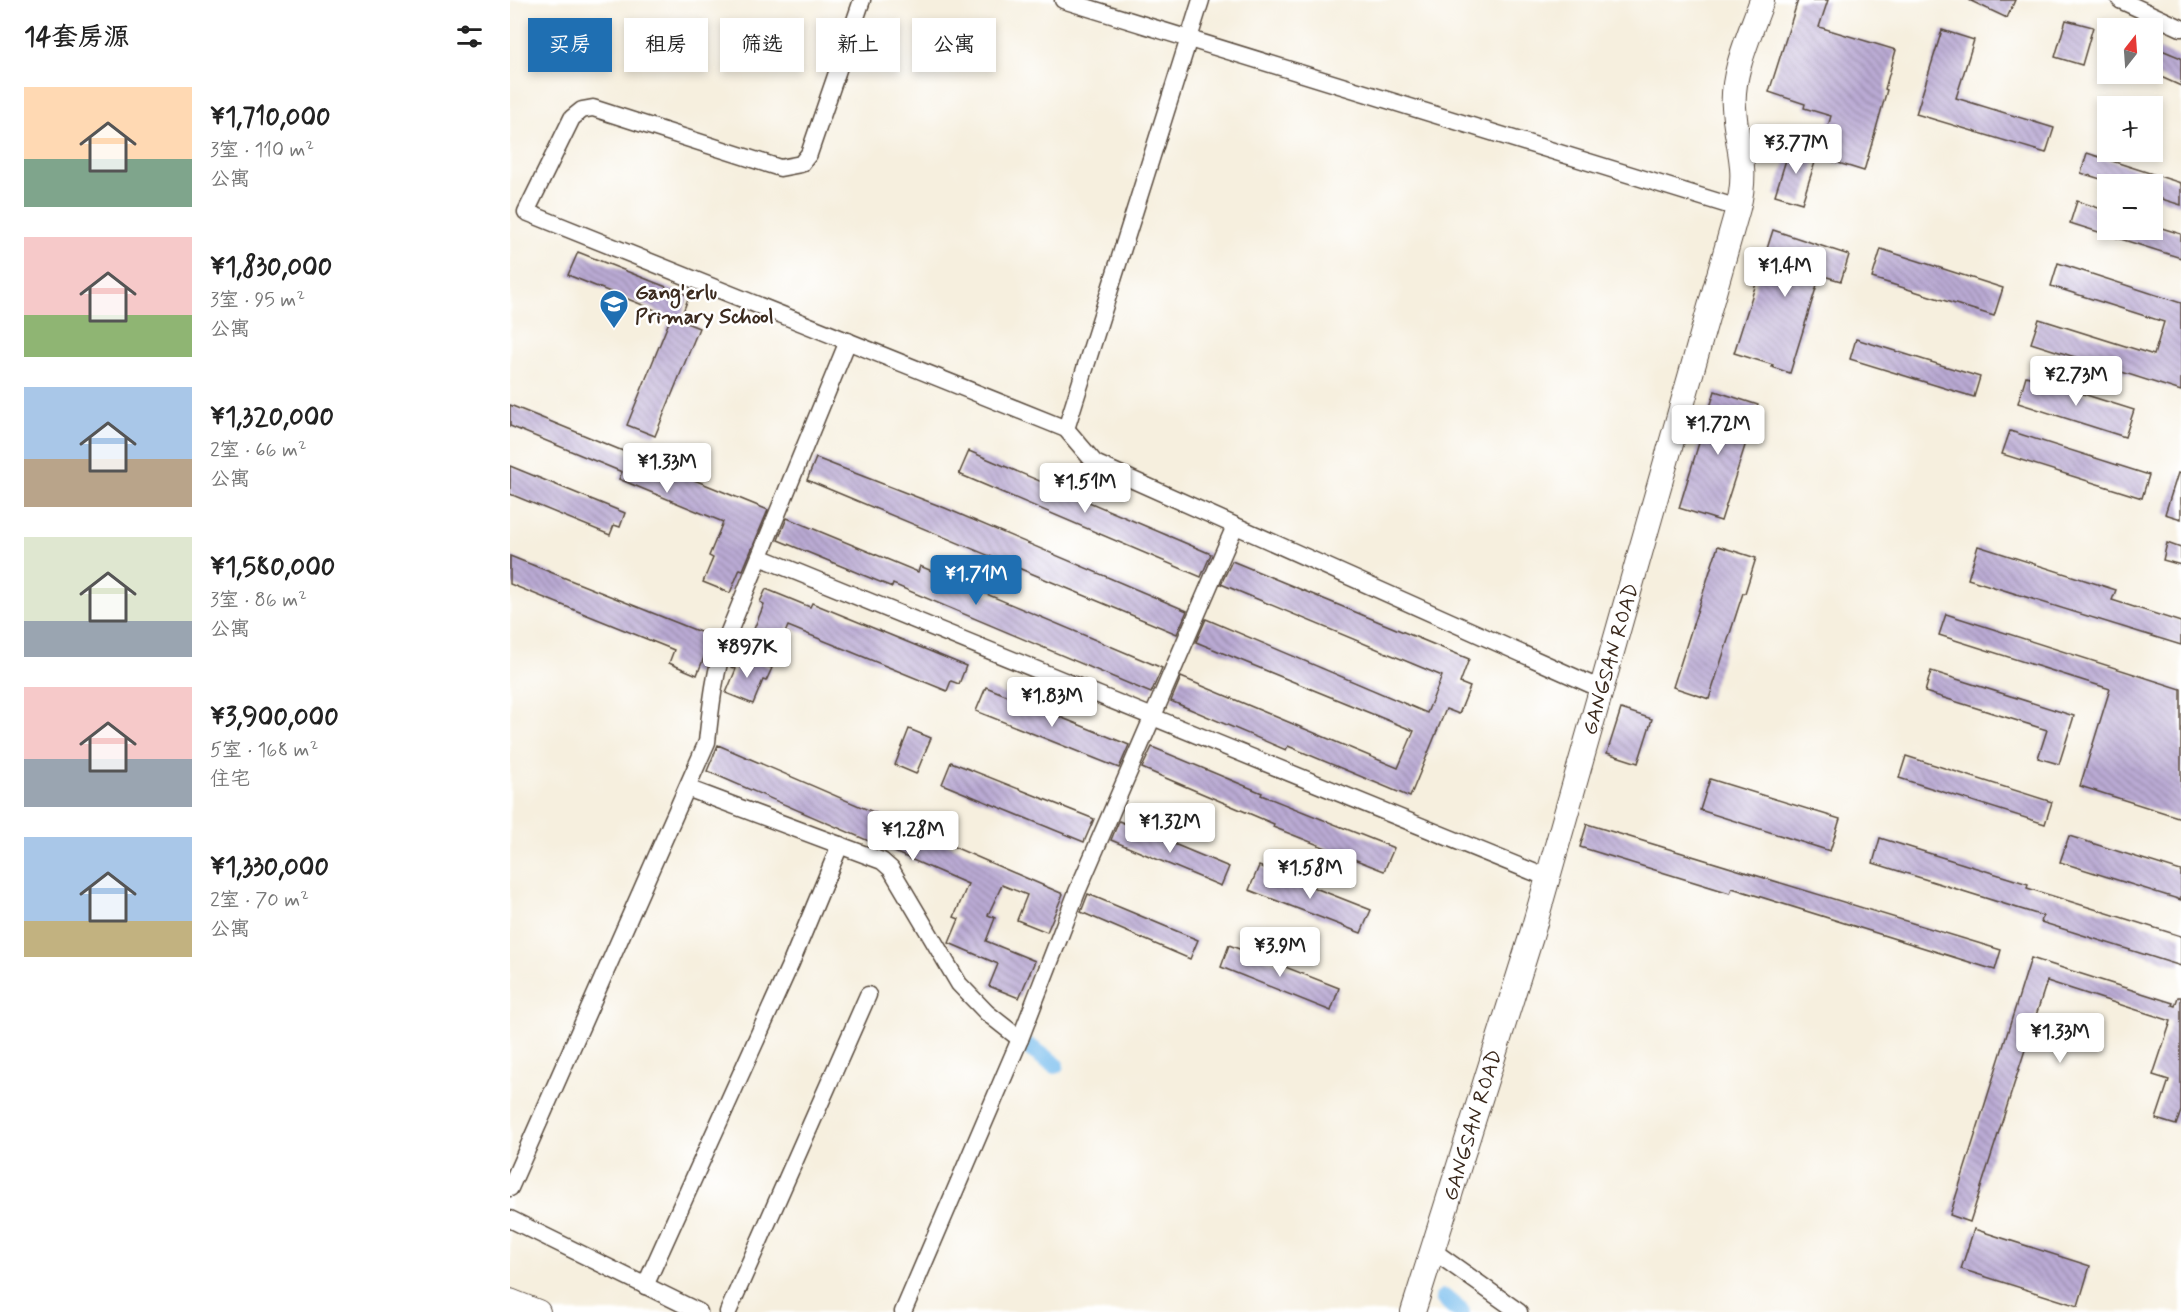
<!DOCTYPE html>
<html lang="zh">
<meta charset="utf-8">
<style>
:root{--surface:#fff;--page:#f2f2f2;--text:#222;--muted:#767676;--accent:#1f6fb2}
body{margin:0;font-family:Mynerve,"LXGW WenKai TC",sans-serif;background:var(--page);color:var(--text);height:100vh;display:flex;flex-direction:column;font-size:22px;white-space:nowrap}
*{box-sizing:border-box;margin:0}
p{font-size:20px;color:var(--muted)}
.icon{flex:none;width:33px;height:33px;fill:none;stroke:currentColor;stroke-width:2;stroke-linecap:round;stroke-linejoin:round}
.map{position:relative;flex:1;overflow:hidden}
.sheet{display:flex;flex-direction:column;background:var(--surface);width:510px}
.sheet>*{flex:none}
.hud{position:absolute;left:18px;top:18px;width:570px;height:54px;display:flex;gap:12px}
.needle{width:39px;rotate:17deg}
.tools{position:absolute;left:1587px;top:18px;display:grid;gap:12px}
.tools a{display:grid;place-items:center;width:66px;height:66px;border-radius:0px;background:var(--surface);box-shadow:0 3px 9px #0003;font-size:30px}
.price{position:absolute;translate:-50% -51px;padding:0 14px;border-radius:6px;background:#fff;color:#222;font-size:20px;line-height:39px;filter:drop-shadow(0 2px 3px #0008)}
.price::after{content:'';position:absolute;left:50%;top:36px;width:18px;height:14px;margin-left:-9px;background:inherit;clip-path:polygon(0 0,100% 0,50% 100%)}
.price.current{background:var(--accent);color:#fff}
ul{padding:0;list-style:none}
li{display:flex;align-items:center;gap:18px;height:150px;padding:0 24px}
li span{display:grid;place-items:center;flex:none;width:168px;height:120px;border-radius:0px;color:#555}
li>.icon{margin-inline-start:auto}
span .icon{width:72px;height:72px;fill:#fffc;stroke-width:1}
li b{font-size:26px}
h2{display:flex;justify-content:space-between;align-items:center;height:72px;padding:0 24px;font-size:26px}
.chip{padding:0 21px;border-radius:0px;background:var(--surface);box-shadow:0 3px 9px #0003;font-size:21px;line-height:54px}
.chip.current{background:var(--accent);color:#fff}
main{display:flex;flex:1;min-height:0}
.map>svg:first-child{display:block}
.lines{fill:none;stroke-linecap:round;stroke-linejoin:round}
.canal{stroke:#76bced;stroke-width:18}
.building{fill:url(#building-back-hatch)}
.street-casing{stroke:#57483b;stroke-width:19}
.secondary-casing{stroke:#57483b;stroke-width:26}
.street{stroke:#fff;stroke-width:16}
.secondary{stroke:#fff;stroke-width:24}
.labels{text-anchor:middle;stroke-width:5;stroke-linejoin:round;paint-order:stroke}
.poi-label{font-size:21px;font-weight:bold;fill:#3b2a1e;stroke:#fff;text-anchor:start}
.street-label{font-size:21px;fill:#3b2a1e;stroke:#fff}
</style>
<main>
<section class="sheet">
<h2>14套房源<svg class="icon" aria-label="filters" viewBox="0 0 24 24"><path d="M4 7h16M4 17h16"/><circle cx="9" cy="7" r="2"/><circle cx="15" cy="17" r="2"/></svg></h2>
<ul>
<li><span style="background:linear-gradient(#ffd9b3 60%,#7fa58c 0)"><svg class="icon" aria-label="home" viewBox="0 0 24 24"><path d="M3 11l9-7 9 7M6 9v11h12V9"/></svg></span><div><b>¥1,710,000</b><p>3室 · 110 m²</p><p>公寓</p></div></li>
<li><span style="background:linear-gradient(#f6c9c9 65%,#8fb573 0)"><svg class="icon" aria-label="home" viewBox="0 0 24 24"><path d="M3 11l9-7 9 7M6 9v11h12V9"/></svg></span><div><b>¥1,830,000</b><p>3室 · 95 m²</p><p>公寓</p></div></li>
<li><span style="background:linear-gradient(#a9c7e8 60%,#b9a48a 0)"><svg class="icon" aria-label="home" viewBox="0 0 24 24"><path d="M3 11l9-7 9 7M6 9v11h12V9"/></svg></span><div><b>¥1,320,000</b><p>2室 · 66 m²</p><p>公寓</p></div></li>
<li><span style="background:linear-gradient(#dfe7d0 70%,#9aa5b1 0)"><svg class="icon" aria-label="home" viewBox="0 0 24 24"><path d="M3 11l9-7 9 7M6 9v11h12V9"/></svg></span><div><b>¥1,580,000</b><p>3室 · 86 m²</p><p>公寓</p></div></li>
<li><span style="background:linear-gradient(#f6c9c9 60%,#9aa5b1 0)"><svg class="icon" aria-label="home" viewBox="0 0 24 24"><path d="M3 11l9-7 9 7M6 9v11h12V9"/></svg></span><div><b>¥3,900,000</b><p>5室 · 168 m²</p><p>住宅</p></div></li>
<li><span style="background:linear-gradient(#a9c7e8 70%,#c2b280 0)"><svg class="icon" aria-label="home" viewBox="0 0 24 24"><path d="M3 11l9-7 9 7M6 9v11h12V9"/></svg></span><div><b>¥1,330,000</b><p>2室 · 70 m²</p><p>公寓</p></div></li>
</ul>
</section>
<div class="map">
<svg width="1671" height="1312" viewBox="0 0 1671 1312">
<defs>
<pattern id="building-back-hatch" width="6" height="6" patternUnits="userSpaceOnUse" patternTransform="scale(1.5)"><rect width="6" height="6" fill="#baaad4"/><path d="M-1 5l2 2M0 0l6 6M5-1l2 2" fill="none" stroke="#988bab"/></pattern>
</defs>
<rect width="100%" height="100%" fill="#fff"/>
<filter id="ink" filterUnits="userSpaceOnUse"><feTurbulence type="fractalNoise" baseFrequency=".0167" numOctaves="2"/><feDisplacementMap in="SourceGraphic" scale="12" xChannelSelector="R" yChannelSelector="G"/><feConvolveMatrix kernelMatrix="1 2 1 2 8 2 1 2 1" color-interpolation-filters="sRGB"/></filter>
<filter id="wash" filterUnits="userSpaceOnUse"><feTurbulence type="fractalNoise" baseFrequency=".008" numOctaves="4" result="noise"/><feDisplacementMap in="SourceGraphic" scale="24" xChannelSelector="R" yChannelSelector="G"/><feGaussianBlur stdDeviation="1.35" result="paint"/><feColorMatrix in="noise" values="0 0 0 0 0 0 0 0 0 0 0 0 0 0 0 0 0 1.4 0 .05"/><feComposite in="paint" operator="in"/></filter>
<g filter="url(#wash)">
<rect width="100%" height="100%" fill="#f6efde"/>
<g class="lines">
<!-- canal -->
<g class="canal">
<polyline points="519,1047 545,1065"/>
<polyline points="934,1298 951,1312"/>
</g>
</g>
<g id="blocks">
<!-- building -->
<g class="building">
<polygon points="1288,0 1318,0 1309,27 1386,50 1375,89 1377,90 1354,171 1309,157 1321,116 1294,108 1295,104 1259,92"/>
<polygon points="1459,0 1505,0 1497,18"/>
<polygon points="1556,20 1583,27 1572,65 1545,57"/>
<polygon points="1432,30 1464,40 1446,98 1544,128 1536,153 1406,114"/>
<polygon points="1642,46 1671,58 1671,86 1642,73"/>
<polygon points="1280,147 1307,156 1292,203 1265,195"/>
<polygon points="1577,153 1671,183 1671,205 1642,196 1642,184 1607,184 1571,173"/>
<polygon points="1567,201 1598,211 1598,230 1642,230 1642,225 1671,234 1671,258 1560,223"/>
<polygon points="1263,230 1339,255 1331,281 1310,275 1280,373 1262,367 1263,365 1224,353"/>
<polygon points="1371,249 1493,288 1484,316 1362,278"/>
<polygon points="68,252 179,296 170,320 58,275"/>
<polygon points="1548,263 1671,303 1671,391 1521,343 1529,319 1644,355 1654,322 1541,286"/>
<polygon points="161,317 189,328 145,436 117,425"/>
<polygon points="1346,339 1470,377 1464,397 1340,359"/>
<polygon points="1516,376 1624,410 1615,437 1508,403"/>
<polygon points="1205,391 1248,405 1211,521 1169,508"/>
<polygon points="0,405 258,510 233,570 230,569 220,593 193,582 203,558 199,556 213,522 109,479 112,472 0,426"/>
<polygon points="1500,431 1639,475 1632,498 1492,454"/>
<polygon points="459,451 701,554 691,577 449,474"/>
<polygon points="306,458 435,508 677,611 667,634 297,480"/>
<polygon points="0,466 115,513 110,527 104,525 100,535 0,494"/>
<polygon points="1668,473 1671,474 1671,519 1655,514"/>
<polygon points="277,518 408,572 410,566 652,668 641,693 383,584 382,587 268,540"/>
<polygon points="1657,543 1671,548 1671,565 1653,560"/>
<polygon points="1208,546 1246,558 1235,593 1233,593 1199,699 1163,687"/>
<polygon points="1468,546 1606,590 1602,600 1671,622 1671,645 1458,579"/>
<polygon points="0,556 205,638 200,651 197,650 187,675 159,663 164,650 0,584"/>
<polygon points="722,561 959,659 950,683 960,687 949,714 936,709 900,797 778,746 776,750 661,701 671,677 888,768 904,731 686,642 696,619 917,713 932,676 711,584"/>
<polygon points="256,589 300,607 302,603 456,666 449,684 441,681 437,691 278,626 272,640 244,629 254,604 250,602"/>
<polygon points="1436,614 1671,689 1671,818 1570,786 1600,689 1429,635"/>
<polygon points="227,654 262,668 256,681 253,680 243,704 216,693 226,669 221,667"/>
<polygon points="1421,671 1564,716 1549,764 1528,758 1537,730 1415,692"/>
<polygon points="476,687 619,745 609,768 466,711"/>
<polygon points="1111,709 1142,719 1128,763 1097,753"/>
<polygon points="399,729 421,738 406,774 385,765"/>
<polygon points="208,745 553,894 537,932 507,920 517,895 492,885 478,915 485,918 476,941 525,961 509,998 479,986 488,964 439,943 449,919 444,917 458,884 197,771"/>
<polygon points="642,747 752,793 751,795 884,848 874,871 763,827 764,824 632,768"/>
<polygon points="1396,756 1542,802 1535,824 1389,778"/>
<polygon points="441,762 584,819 574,842 432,784"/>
<polygon points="1200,779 1330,819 1320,851 1190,810"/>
<polygon points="609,821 719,867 711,886 601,840"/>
<polygon points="1077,824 1491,950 1485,970 1222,888 1220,893 1070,847"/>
<polygon points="1559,836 1671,871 1671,900 1550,862"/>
<polygon points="1370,838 1518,884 1517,888 1671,936 1671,966 1531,922 1533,916 1363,863"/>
<polygon points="749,866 861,910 851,933 739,890"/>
<polygon points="578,894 688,940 680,959 571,912"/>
<polygon points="719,945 829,988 821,1011 711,967"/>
<polygon points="1521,958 1663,1003 1662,1005 1665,1006 1668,997 1671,997 1671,1111 1666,1125 1646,1119 1659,1080 1643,1075 1661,1021 1537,981 1460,1222 1440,1215"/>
<polygon points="1464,1229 1580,1266 1568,1306 1451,1269"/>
</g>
</g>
</g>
<g filter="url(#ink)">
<use href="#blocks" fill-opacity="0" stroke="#57483b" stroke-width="1.5"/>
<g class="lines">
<!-- street casing -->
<g class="street-casing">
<g id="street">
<polyline points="352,0 299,154 291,164 270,168 83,108 72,110 62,118 16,212 556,429 585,463 1091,689"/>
<polyline points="553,0 1228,208"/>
<polyline points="1610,0 1671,28"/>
<polyline points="556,429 691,0"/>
<polyline points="250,557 1038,878"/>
<polyline points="177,788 372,861 381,869 449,984 477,1013 510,1039"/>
<path d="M0 1188 197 742C201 707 204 673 216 639L338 341"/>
<polyline points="0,1219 189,1312"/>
<polyline points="922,1250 1009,1312"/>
<polyline points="135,1286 281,963 330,845"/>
<polyline points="218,1312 358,995"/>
<polyline points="393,1312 510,1039 567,892 725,526"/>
</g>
</g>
<!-- secondary casing -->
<g class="secondary-casing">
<g id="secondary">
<polyline points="0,1301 28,1312"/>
<path d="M903 1312 1021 937 1228 208C1239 165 1226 147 1224 107 1221 73 1241 32 1252 0"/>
</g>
</g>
<!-- street -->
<use href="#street" class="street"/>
<!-- secondary -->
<use href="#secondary" class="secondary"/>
</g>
</g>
<!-- icons -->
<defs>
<g id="school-pin" transform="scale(1.5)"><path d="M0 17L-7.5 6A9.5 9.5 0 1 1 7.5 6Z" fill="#1f6fb2" stroke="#fff"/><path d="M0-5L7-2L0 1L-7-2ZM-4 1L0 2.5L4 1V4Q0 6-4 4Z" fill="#fff"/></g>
</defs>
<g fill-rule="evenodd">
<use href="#school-pin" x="104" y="304"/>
</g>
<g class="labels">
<!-- poi labels -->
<g class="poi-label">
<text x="125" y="299">Gang'erlu<tspan x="125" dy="24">Primary School</tspan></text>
</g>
<!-- street labels -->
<g class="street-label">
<text transform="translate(1100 659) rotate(-74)" y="7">GANGSAN ROAD</text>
<text transform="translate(962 1125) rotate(-73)" y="7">GANGSAN ROAD</text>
</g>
</g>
</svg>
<div class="tools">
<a><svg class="needle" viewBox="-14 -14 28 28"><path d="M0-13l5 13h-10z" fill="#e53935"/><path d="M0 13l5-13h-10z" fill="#767676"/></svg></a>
<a>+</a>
<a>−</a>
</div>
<b class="price" style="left:1286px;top:175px">¥3.77M</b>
<b class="price" style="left:1275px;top:298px">¥1.4M</b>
<b class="price" style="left:1566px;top:407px">¥2.73M</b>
<b class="price" style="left:1208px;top:456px">¥1.72M</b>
<b class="price" style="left:157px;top:494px">¥1.33M</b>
<b class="price" style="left:575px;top:514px">¥1.51M</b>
<b class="price current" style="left:466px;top:606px">¥1.71M</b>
<b class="price" style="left:237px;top:679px">¥897K</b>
<b class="price" style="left:542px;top:728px">¥1.83M</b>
<b class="price" style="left:660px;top:854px">¥1.32M</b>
<b class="price" style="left:403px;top:862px">¥1.28M</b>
<b class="price" style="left:800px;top:900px">¥1.58M</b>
<b class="price" style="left:770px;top:978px">¥3.9M</b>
<b class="price" style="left:1550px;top:1064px">¥1.33M</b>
<div class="hud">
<a class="chip current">买房</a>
<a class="chip">租房</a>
<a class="chip">筛选</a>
<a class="chip">新上</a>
<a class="chip">公寓</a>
</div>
</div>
</main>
